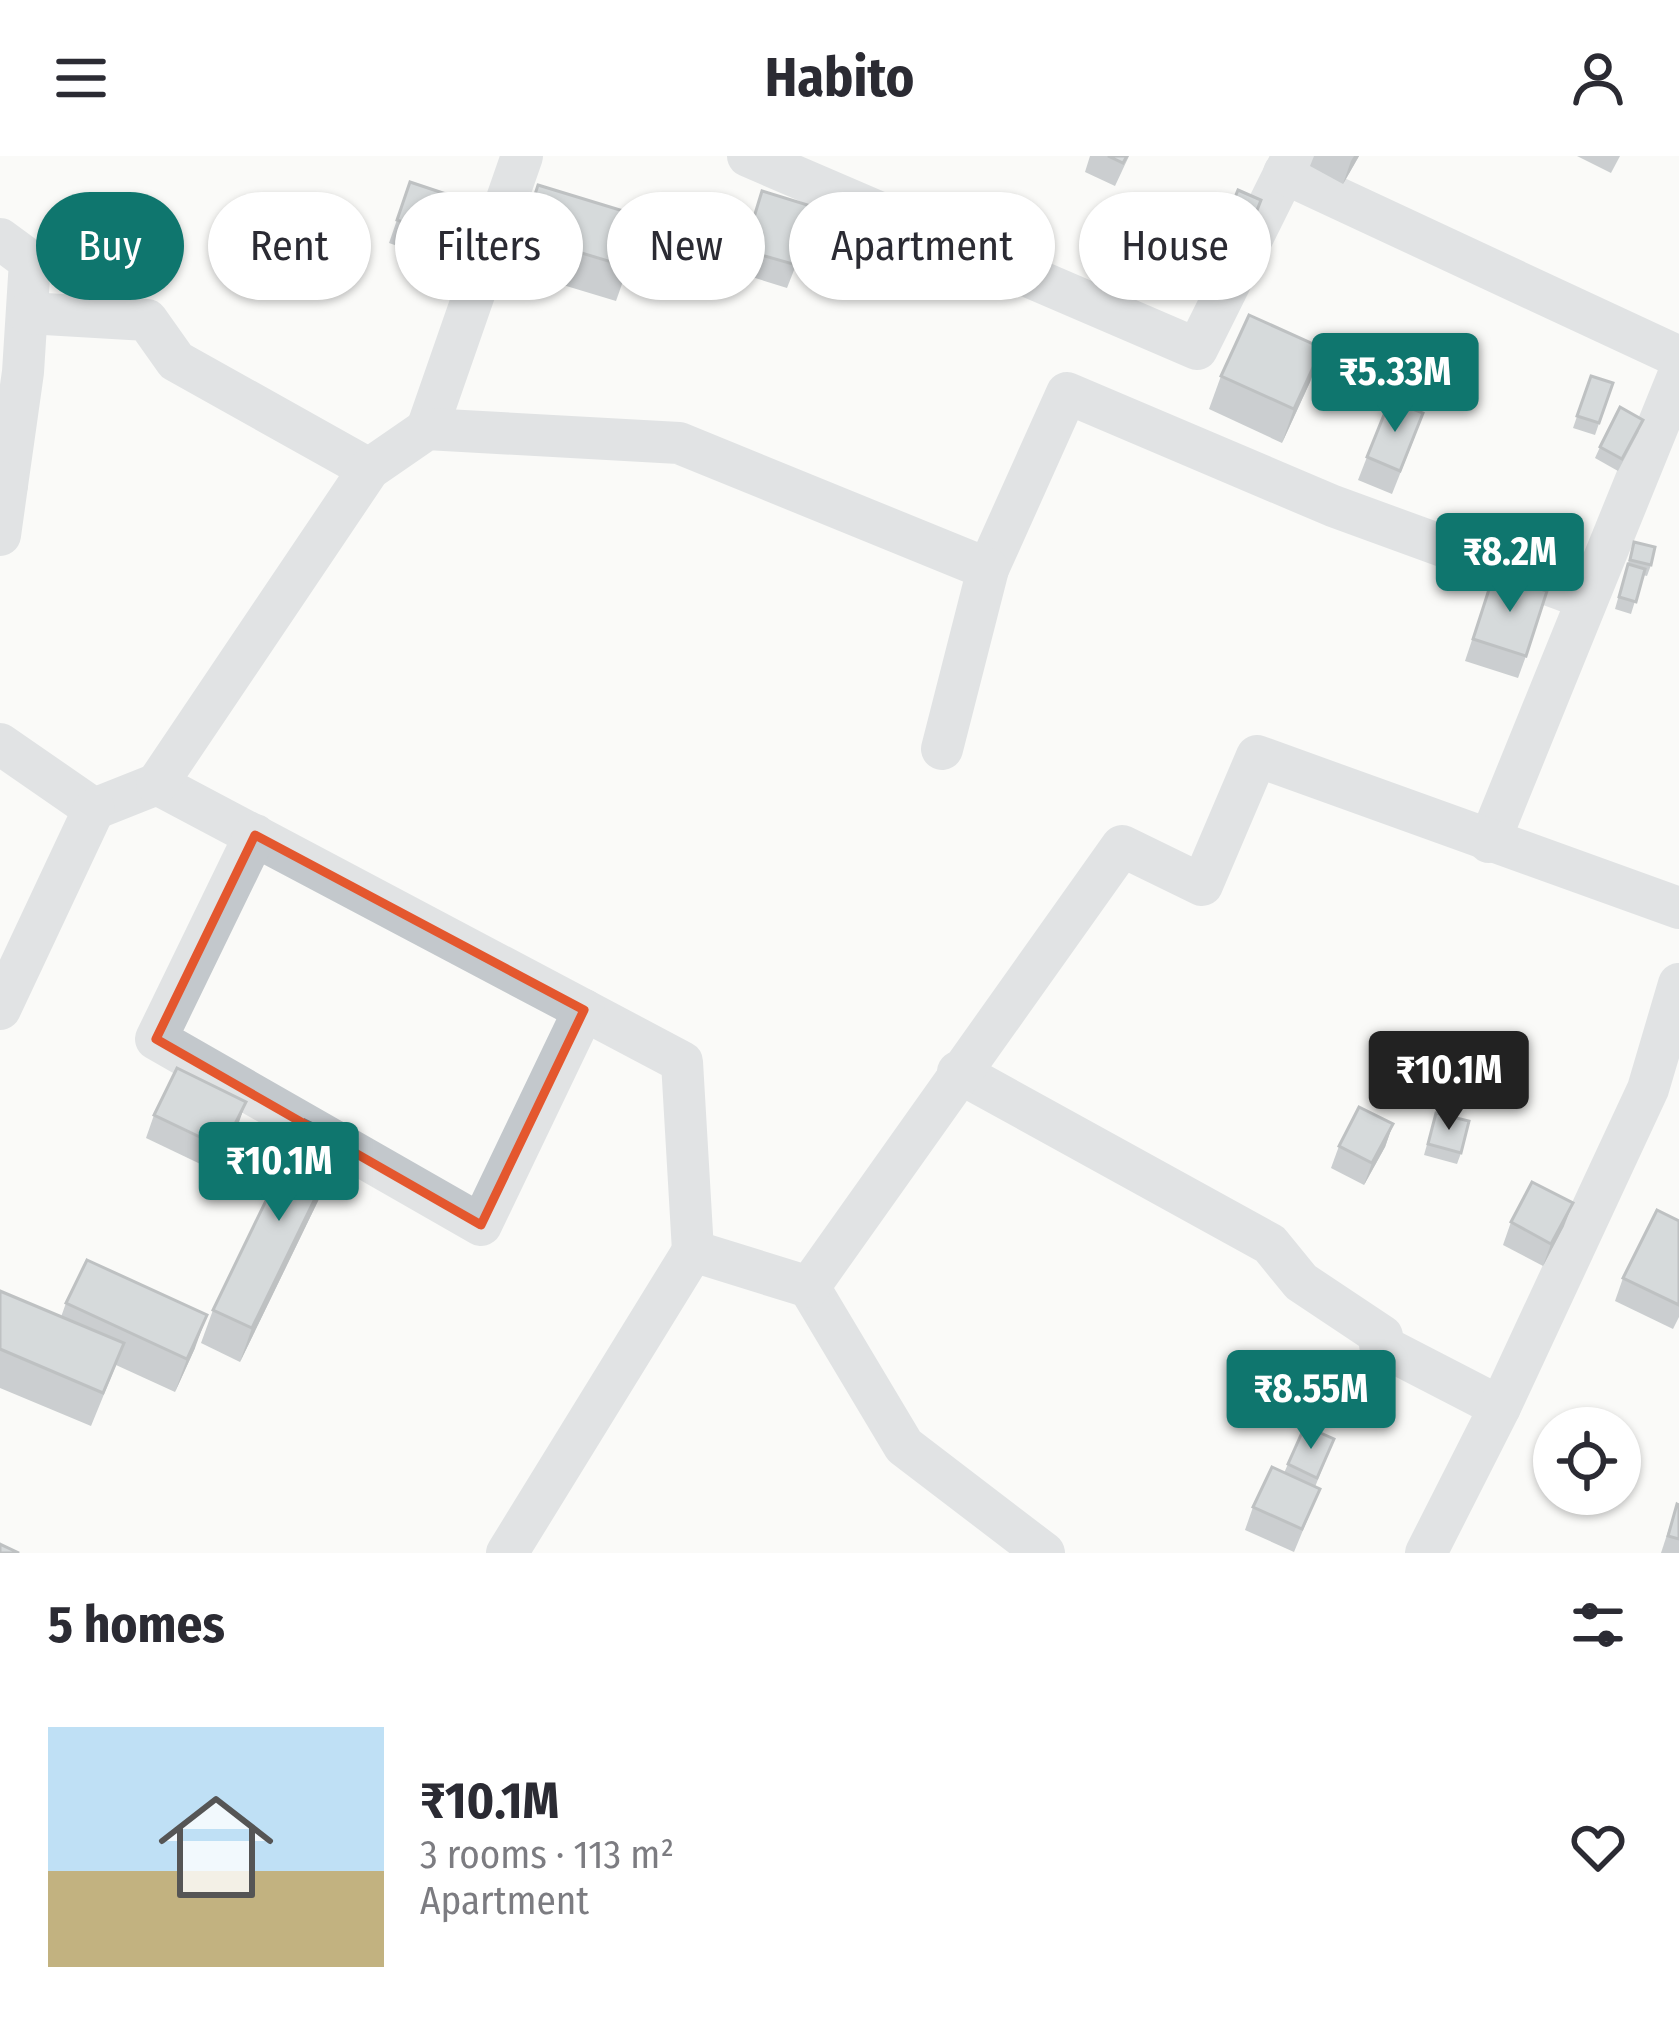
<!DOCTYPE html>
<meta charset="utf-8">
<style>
:root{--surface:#fff;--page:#f7f7f7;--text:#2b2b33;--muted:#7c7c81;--accent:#0f766e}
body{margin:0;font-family:"Fira Sans Condensed",sans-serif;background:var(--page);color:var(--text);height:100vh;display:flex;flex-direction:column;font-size:45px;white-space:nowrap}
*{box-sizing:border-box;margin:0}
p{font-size:39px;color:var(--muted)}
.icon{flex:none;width:66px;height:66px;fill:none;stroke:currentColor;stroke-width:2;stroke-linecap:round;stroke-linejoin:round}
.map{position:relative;height:1397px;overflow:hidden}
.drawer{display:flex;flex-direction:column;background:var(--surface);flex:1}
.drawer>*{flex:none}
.hud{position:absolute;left:36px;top:36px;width:1608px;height:108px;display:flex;gap:24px}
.fabs{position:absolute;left:1533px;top:1251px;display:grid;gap:24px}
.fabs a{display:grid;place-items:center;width:108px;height:108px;border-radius:50%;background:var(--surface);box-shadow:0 3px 9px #0004;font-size:60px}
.price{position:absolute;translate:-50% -102px;padding:0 27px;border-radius:12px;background:var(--accent);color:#fff;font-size:39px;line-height:78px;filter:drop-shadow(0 3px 6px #0008)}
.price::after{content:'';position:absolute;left:50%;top:72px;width:36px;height:27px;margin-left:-18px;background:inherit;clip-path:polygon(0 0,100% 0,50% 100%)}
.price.current{background:#222;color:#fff}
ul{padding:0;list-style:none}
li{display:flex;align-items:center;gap:36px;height:300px;padding:0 48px}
li span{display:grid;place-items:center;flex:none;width:336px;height:240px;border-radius:0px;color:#555}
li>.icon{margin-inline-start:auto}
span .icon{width:144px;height:144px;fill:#fffc;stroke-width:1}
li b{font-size:51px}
h2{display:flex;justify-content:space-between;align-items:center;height:144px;padding:0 48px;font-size:51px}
.pill{padding:0 42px;border-radius:54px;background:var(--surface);box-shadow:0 3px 9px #0004;font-size:42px;line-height:108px}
.pill.current{background:var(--accent);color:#fff}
header{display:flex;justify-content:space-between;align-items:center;height:156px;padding:0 48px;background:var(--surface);font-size:54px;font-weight:700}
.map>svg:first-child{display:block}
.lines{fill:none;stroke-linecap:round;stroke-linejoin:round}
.minor{stroke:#c3c8cc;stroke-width:42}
.wall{fill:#929a9f}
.shaded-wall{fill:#777d82}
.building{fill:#aab3b9;stroke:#777d82;stroke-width:3}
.marked{fill:none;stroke:#e4572e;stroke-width:9;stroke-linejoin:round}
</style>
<header><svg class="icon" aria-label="menu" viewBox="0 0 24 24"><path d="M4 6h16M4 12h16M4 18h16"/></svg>Habito<svg class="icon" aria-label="person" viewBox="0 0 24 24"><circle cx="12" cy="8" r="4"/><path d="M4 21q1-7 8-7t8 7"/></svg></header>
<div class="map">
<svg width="1679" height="1397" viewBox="0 0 1679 1397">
<rect width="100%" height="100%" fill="#fafaf8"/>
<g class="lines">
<!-- minor -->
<g class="minor">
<polyline points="748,0 1197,193 1293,0"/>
<polyline points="1284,17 1679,201"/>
<polyline points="0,83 30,105 23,216 7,329"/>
<polyline points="28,157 147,164 176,205 369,313"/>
<polyline points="427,273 522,0"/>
<polyline points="0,326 7,329 0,379"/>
<polyline points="988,413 1067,237 1333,350 1585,442"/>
<polyline points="0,588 94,653 157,628 682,906 693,1095"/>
<polyline points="157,628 369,313 427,273 679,287 988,413 942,593"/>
<polyline points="255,679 156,883 481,1069 584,854"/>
<polyline points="1489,686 1679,218"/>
<polyline points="0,853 94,653"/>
<polyline points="958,916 1270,1088 1301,1126 1382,1180 1380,1189 1500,1251"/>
<polyline points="809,1131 904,1290 1044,1397"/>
<polyline points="507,1397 693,1095 809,1131 1122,690 1202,729 1257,600 1679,752"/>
<polyline points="1426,1397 1500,1251 1648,933 1679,828"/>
</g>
</g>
<!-- wall -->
<g class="wall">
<polygon points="1090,0 1129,0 1115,30 1085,16"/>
<polygon points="1314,0 1359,0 1343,28 1310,10"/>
<polygon points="1577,0 1620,0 1611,17"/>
<polygon points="410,26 482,50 460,112 389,87"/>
<polygon points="538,29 628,111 616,145 510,113"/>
<polygon points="1238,34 1261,44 1242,91 1219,82"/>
<polygon points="762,35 796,109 787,132 736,116"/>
<polygon points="1322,192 1310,226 1282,287 1209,253 1221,220"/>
<polygon points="1591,220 1613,227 1595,279 1573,272"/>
<polygon points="1639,275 1618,315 1595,302 1600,291"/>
<polygon points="1415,280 1392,338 1358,324 1367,301"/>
<polygon points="1634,386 1651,409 1647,420 1643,419 1631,458 1615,453"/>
<polygon points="1494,418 1526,500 1518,522 1465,505"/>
<polygon points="1436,957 1461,997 1457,1008 1424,999"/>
<polygon points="154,959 238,969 215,1015 146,982"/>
<polygon points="1393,968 1385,991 1364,1029 1331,1012 1339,990"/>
<polygon points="332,1016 240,1206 201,1187 213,1154"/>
<polygon points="1679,1065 1679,1161 1673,1173 1615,1145 1623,1122"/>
<polygon points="1511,1066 1564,1070 1543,1110 1503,1089"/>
<polygon points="0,1135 61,1161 66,1147 195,1192 175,1236 116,1209 91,1270 0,1232"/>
<polygon points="1305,1270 1334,1283 1315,1331 1311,1355 1294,1396 1245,1374 1253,1351 1284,1317"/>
<polygon points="1677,1348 1679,1349 1679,1397 1661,1397"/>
</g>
<!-- shaded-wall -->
<g class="shaded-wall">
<polygon points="1354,0 1359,0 1343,28 1351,5"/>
<polygon points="1322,192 1310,226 1282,287 1294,253"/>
<polygon points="246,946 238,969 215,1015 223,992"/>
<polygon points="1393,968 1385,991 1364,1029 1372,1007"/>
<polygon points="344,983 332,1016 240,1206 252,1172"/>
<polygon points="1573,1047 1564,1070 1543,1110 1551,1088"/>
<polygon points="207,1159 195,1192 175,1236 187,1203"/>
</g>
<!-- building -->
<g class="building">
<polygon points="1108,0 1127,0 1123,7"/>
<polygon points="410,26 482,50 468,89 397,64"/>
<polygon points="538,29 643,61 628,111 522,79"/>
<polygon points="1238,34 1261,44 1247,80 1223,70"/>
<polygon points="762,35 814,51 796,109 744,94"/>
<polygon points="1249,159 1322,192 1294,253 1221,220"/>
<polygon points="1591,220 1613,227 1599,267 1577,260"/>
<polygon points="1390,244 1423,257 1400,315 1367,301"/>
<polygon points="1620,251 1643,264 1622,303 1600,291"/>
<polygon points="1634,386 1655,391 1651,409 1630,404"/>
<polygon points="1628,408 1645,413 1636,446 1619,441"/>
<polygon points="1494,418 1547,435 1526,500 1473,483"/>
<polygon points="177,912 246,946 223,992 154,959"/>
<polygon points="1359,951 1393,968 1372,1007 1339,990"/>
<polygon points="1436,957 1469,965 1461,997 1428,988"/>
<polygon points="305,964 344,983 252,1172 213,1154"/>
<polygon points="1532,1026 1573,1047 1551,1088 1511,1066"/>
<polygon points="1657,1054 1679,1065 1679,1149 1623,1122"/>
<polygon points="87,1104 207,1159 187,1203 66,1147"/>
<polygon points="0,1135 124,1187 103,1237 0,1193"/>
<polygon points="1305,1270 1334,1283 1317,1322 1288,1308"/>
<polygon points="1272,1311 1320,1333 1302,1373 1253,1351"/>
<polygon points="1677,1348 1679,1349 1679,1383 1668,1380"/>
<polygon points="0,1388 19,1397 0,1397"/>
</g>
<!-- marked area -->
<path d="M0 0H1679V1397H0ZM255 679 584 854 481 1069 156 883Z" fill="#fafaf8" fill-opacity=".55" fill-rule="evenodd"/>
<path class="marked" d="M255 679 584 854 481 1069 156 883Z"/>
</svg>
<div class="fabs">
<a><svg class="icon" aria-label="locate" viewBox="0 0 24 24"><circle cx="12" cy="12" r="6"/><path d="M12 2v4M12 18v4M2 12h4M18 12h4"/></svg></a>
</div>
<b class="price" style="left:1395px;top:279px">₹5.33M</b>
<b class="price" style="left:1510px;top:459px">₹8.2M</b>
<b class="price current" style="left:1449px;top:977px">₹10.1M</b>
<b class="price" style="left:279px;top:1068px">₹10.1M</b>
<b class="price" style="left:1311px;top:1296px">₹8.55M</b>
<div class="hud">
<a class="pill current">Buy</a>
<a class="pill">Rent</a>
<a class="pill">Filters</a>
<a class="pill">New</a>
<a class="pill">Apartment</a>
<a class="pill">House</a>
</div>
</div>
<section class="drawer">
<h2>5 homes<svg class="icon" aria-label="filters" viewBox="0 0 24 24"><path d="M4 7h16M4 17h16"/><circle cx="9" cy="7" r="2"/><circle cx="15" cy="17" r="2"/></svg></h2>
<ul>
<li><span style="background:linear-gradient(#bfe0f5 60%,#c2b280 0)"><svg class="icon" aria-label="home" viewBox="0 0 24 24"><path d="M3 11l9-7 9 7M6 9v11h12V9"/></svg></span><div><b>₹10.1M</b><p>3 rooms · 113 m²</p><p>Apartment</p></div><svg class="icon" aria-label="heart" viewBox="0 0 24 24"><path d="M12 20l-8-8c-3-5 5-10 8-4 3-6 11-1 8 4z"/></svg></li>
</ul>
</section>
